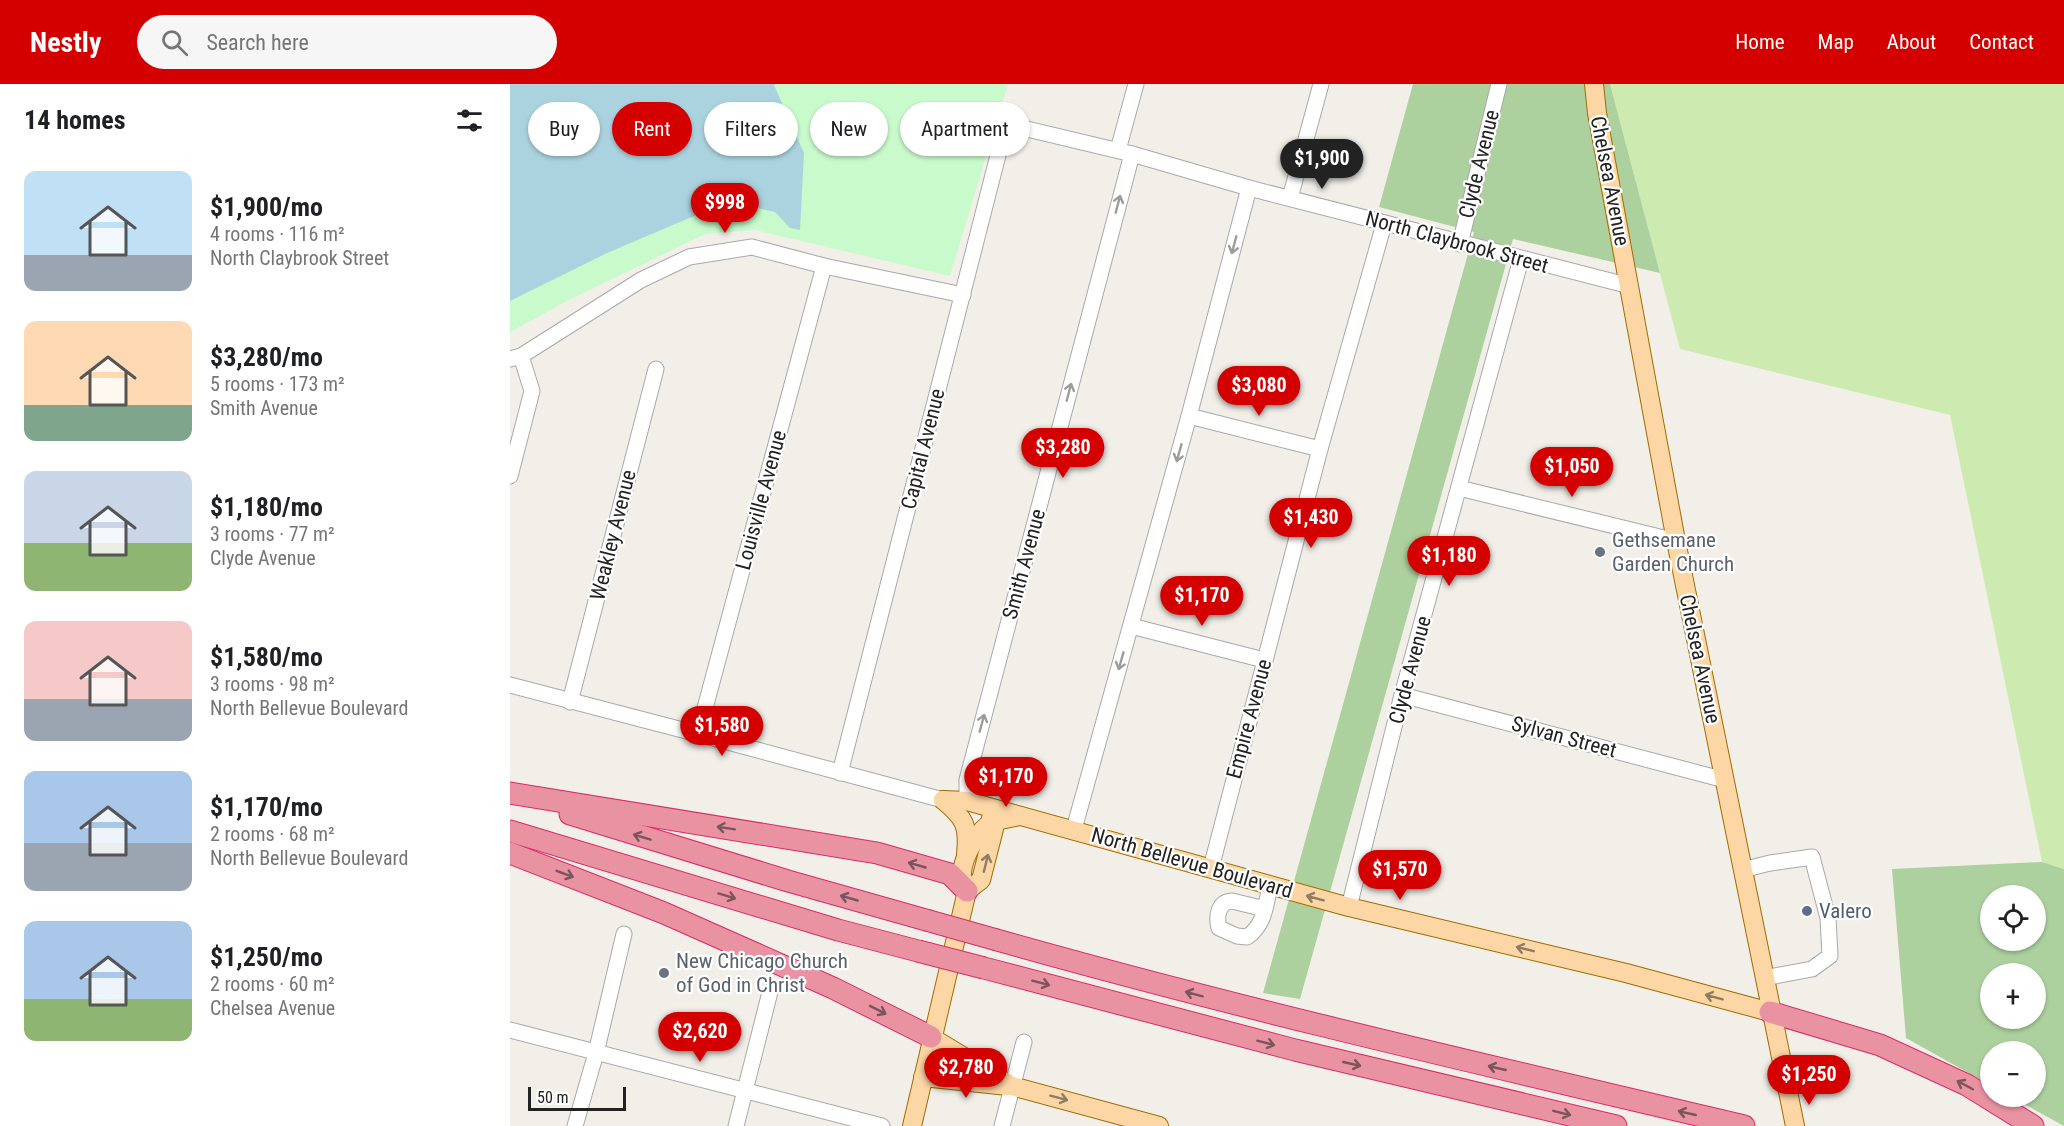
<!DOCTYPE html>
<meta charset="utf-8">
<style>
:root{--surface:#fff;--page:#f6f6f6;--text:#202124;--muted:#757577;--accent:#d40000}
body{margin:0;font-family:"Roboto Condensed",sans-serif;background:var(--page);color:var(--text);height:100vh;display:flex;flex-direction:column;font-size:22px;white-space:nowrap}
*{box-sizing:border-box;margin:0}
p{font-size:20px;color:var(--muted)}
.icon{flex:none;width:33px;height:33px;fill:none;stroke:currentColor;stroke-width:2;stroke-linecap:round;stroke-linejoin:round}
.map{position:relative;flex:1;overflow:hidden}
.details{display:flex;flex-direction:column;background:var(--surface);width:510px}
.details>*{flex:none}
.top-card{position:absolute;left:18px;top:18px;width:570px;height:54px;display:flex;gap:12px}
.controls{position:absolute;left:1470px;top:801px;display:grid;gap:12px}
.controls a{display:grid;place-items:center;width:66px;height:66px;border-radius:50%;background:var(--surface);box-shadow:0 2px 4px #0004;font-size:30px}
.scale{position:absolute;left:18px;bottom:15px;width:98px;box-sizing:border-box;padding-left:6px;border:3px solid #222;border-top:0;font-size:16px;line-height:21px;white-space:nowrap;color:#222;-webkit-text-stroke:4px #fff;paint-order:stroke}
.price{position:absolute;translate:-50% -51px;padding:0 14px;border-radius:21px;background:var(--accent);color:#fff;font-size:20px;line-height:39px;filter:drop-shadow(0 2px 3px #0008)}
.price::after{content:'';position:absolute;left:50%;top:36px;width:18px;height:14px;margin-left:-9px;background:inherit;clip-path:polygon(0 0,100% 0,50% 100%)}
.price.selected{background:#222;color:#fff}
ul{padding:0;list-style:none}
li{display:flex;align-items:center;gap:18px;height:150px;padding:0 24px}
li span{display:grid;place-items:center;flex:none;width:168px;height:120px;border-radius:12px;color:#555}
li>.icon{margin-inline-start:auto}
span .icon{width:72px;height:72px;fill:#fffc;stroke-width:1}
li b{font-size:26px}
h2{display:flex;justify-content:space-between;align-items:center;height:72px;padding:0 24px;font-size:26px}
.tag{padding:0 21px;border-radius:27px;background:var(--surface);box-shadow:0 2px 4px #0004;font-size:21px;line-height:54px}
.tag.selected{background:var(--accent);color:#fff}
header{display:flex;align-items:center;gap:36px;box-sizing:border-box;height:84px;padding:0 30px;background:var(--accent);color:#fff}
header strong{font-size:28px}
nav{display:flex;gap:33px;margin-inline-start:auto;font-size:21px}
.search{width:420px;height:54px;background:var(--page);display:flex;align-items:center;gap:15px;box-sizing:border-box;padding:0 21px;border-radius:33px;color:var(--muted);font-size:22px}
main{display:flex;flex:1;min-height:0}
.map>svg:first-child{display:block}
.grass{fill:#cdebb0}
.forest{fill:#add19e;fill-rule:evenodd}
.park{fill:#c8facc}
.water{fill:#aad3df}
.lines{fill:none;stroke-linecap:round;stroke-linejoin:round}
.minor-casing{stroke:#a9a9a9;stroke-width:17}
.major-casing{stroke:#a06b00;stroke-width:20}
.highway-casing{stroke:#dc2a67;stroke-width:23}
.minor{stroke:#fff;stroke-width:15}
.major{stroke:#fcd6a4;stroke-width:18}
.highway{stroke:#e892a2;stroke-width:21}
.highway-bridge-casing{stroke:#dc2a67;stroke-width:23;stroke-linecap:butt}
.highway-bridge{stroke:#e892a2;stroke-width:21}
.oneway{stroke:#9c9c9c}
.oneway2{stroke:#7b545c}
.oneway3{stroke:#8f7c63}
.worship-dot{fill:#6b7280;stroke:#fff;stroke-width:2}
.service-dot{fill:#5c6f8a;stroke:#fff;stroke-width:2}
.labels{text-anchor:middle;stroke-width:4.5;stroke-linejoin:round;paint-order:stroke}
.street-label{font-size:21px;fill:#222;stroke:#fff}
.worship-label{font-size:21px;fill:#5b616d;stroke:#fff;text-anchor:start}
.service-label{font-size:21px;fill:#4e5e75;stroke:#fff;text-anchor:start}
</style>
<header>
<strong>Nestly</strong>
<div class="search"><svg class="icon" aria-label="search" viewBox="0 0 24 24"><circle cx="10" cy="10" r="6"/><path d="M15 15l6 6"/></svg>Search here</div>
<nav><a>Home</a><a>Map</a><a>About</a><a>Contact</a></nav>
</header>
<main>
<section class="details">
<h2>14 homes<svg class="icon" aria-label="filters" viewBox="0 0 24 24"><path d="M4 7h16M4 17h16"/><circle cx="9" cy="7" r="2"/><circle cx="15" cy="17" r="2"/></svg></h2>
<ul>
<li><span style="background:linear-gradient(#bfe0f5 70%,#9aa5b1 0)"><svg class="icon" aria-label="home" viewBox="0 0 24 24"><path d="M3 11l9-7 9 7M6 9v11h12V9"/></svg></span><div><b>$1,900/mo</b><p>4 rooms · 116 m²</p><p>North Claybrook Street</p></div></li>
<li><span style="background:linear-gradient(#ffd9b3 70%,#7fa58c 0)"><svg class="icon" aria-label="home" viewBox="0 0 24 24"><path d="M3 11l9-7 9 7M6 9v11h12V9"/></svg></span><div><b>$3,280/mo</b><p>5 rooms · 173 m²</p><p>Smith Avenue</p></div></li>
<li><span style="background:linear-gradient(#c9d6e8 60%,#8fb573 0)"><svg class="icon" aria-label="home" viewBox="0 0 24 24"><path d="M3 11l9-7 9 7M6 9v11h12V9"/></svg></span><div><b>$1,180/mo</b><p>3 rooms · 77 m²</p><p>Clyde Avenue</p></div></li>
<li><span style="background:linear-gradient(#f6c9c9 65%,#9aa5b1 0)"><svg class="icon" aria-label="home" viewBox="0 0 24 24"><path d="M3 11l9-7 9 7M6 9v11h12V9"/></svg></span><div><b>$1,580/mo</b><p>3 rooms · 98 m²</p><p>North Bellevue Boulevard</p></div></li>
<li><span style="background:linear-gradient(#a9c7e8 60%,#9aa5b1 0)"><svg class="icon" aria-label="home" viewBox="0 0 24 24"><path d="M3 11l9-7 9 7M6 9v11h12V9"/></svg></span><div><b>$1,170/mo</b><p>2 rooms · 68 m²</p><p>North Bellevue Boulevard</p></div></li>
<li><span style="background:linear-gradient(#a9c7e8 65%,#8fb573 0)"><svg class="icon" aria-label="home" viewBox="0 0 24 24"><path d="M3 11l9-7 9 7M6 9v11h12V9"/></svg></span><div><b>$1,250/mo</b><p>2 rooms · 60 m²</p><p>Chelsea Avenue</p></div></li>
</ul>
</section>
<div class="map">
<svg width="1554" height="1042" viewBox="0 0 1554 1042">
<rect width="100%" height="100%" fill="#f2efe9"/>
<!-- grass -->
<polygon class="grass" points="1100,0 1554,0 1554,785 1532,778 1440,331 1170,265"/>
<!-- forest -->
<g class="forest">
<polygon points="903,0 1100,0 1150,189 1003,155 790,915 753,909 964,148 869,123"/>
<path d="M1532 778 1554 785V1042L1501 1013 1526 1012V968H1480V1001L1396 954 1382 785ZM1480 812H1526V856H1480ZM1480 890H1526V934H1480Z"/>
</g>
<!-- park -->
<polygon class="park" points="0,0 498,0 440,192 245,146 195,150 57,217 0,248"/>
<!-- water -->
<polygon class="water" points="0,0 266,0 264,1 294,69 290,146 280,144 265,128 235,121 191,129 97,169 0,217"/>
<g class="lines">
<!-- minor casing -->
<g class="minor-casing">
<g id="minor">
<polyline points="608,66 626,0"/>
<polyline points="780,114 811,0"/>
<polyline points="950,160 989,0"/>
<polyline points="0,275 11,272 131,196 179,173 242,163 314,182 453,211"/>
<polyline points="679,332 810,365"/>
<polyline points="0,392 22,307 11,272"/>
<polyline points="949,404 1166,457"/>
<polyline points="621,542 754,576"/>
<polyline points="0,601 188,650 433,716"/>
<polyline points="892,611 1215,696"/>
<polyline points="60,618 146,285"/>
<polyline points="188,650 314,182"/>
<polyline points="330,689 496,40 622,70 739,104 1120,202"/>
<polyline points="457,717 457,696 622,70"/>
<polyline points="564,745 679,332 739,104"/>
<polyline points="701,784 810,365 874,140"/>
<polyline points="1232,786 1260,779 1302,773 1318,834 1320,872 1302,885 1254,894"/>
<polyline points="839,823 892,611 1011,175"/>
<path d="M755 825 722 817C708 818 706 832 709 844L727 852 737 853C755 841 756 820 760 801"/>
<polyline points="0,946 372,1042"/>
<polyline points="65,1042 86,969 114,850"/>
<polyline points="226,1042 260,908"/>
<polyline points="492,1042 514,958"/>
</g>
</g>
<!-- major casing -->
<g class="major-casing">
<g id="major">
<polyline points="1084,0 1087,29 1166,457 1285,1042"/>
<polyline points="433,716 457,717 839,823 1116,889 1260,928"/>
<path d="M433 716C455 734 459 742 456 771"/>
<polyline points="457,807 471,796 484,745 481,734"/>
<polyline points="421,953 502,1002 649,1042"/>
<polyline points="413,993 498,1002"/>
<path d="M402 1042 457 807C455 802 451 794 452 789 453 773 468 746 481 739 490 735 501 734 510 732"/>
</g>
</g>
<!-- highway casing -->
<g class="highway-casing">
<g id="highway">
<polyline points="0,709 367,769 440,790 457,807"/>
<polyline points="60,730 278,797 416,836"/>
<polyline points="0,747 328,846 408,867"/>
<polyline points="0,769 154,829 323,904 421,953"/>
<path d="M487 856C734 926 984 983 1234 1042"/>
<polyline points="474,884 785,966 1106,1042"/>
<polyline points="1260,928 1370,961 1457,1001 1523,1042"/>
</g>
</g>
<!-- minor -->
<use href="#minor" class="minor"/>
<!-- major -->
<use href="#major" class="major"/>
<!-- highway -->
<use href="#highway" class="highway"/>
<!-- highway-bridge casing -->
<g class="highway-bridge-casing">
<g id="highway-bridge">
<polyline points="416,836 487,856"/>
<polyline points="408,867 474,884"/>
</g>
</g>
<!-- highway-bridge -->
<use href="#highway-bridge" class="highway-bridge"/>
</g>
<!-- one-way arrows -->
<defs><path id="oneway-shaft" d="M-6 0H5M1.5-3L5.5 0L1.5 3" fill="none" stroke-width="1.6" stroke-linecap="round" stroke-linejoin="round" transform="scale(1.5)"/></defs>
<g class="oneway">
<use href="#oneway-shaft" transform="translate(608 120) rotate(-75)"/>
<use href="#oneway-shaft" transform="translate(724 161) rotate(105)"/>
<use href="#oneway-shaft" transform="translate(559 308) rotate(-75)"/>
<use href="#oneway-shaft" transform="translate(669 369) rotate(106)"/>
<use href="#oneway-shaft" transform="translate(611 577) rotate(106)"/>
<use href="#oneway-shaft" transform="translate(472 639) rotate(-75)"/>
</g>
<g class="oneway2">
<use href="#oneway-shaft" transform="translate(216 744) rotate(-171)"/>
<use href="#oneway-shaft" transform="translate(132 753) rotate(-163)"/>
<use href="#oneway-shaft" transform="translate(407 781) rotate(-164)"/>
<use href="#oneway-shaft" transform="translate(55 790) rotate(21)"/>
<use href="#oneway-shaft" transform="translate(217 812) rotate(17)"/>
<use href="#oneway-shaft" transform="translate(339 814) rotate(-164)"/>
<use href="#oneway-shaft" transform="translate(531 899) rotate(15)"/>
<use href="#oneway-shaft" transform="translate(684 910) rotate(-165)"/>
<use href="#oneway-shaft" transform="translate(368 926) rotate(27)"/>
<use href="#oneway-shaft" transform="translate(756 959) rotate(15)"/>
<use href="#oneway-shaft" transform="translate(842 980) rotate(13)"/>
<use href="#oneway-shaft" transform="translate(987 984) rotate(-167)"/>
<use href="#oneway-shaft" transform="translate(1455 1001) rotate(-152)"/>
<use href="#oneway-shaft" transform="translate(1052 1029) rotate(14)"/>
<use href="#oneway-shaft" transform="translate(1177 1029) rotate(-167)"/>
</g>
<g class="oneway3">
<use href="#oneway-shaft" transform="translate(476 779) rotate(-76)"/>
<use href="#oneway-shaft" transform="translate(805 814) rotate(-165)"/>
<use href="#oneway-shaft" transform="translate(1015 865) rotate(-166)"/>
<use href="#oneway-shaft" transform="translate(1204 913) rotate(-165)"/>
<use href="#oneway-shaft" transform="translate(549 1014) rotate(15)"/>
</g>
<!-- markers -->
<g class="worship-dot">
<circle cx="1090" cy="468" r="6"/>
<circle cx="154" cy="889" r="6"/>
</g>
<circle class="service-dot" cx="1297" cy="827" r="6"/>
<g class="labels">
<!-- street labels -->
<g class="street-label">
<text transform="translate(969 80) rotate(-76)" y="7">Clyde Avenue</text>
<text transform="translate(1100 97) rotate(79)" y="7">Chelsea Avenue</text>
<text transform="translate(947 158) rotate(15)" y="7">North Claybrook Street</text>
<text transform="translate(413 365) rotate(-76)" y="7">Capital Avenue</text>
<text transform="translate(251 416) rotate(-75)" y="7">Louisville Avenue</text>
<text transform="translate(103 451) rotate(-76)" y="7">Weakley Avenue</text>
<text transform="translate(514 480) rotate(-75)" y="7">Smith Avenue</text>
<text transform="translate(1190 575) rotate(78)" y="7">Chelsea Avenue</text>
<text transform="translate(900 586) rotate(-75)" y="7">Clyde Avenue</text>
<text transform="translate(739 635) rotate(-75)" y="7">Empire Avenue</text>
<text transform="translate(1054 653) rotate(15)" y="7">Sylvan Street</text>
<text transform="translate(682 779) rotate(16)" y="7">North Bellevue Boulevard</text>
</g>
<!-- worship labels -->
<g class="worship-label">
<text x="1102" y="463">Gethsemane<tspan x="1102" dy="24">Garden Church</tspan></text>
<text x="166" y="884">New Chicago Church<tspan x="166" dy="24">of God in Christ</tspan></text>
</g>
<!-- service labels -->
<g class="service-label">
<text x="1309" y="834">Valero</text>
</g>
</g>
</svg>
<div class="controls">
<a><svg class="icon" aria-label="locate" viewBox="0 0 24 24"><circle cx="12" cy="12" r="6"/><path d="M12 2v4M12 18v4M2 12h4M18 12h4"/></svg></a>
<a>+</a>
<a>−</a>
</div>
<div class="scale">50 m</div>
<b class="price selected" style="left:812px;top:106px">$1,900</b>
<b class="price" style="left:215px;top:150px">$998</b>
<b class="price" style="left:749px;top:333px">$3,080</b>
<b class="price" style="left:553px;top:395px">$3,280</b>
<b class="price" style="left:1062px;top:414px">$1,050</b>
<b class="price" style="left:801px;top:465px">$1,430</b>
<b class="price" style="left:939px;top:503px">$1,180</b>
<b class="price" style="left:692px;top:543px">$1,170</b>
<b class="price" style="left:212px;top:673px">$1,580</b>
<b class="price" style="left:496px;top:724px">$1,170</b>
<b class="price" style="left:890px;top:817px">$1,570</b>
<b class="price" style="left:190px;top:979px">$2,620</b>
<b class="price" style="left:456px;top:1015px">$2,780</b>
<b class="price" style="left:1299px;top:1022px">$1,250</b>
<div class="top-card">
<a class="tag">Buy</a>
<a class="tag selected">Rent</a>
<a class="tag">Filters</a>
<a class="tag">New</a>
<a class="tag">Apartment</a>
</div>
</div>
</main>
